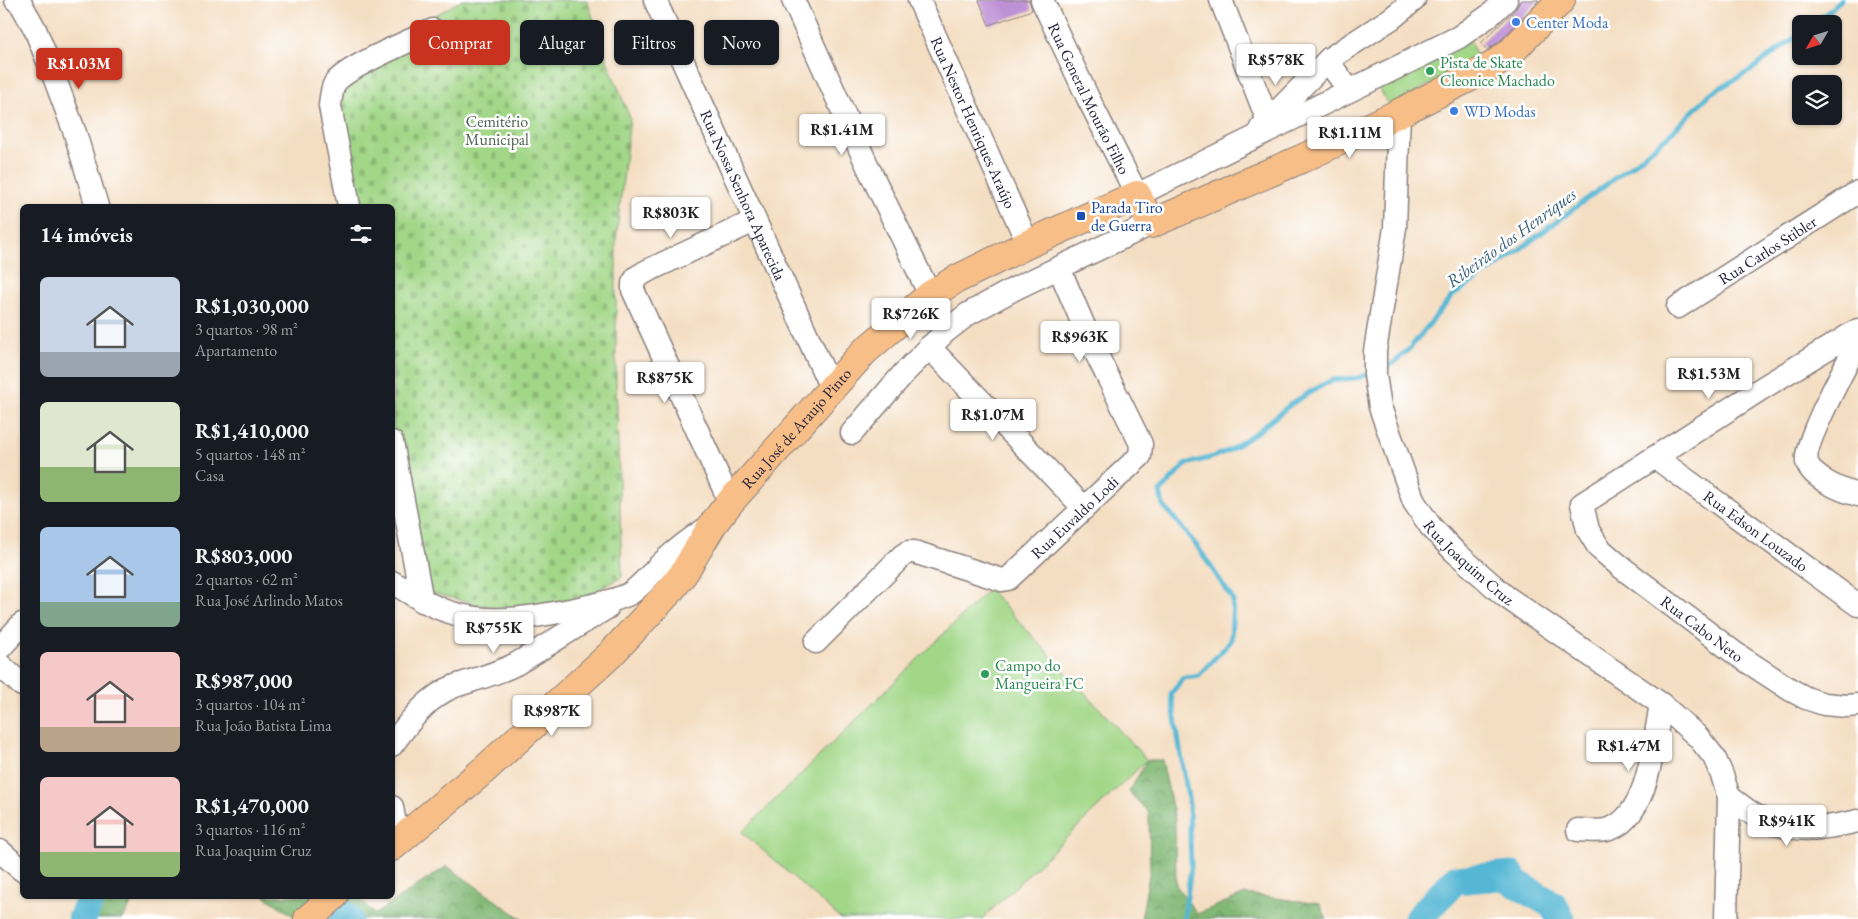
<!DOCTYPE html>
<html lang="pt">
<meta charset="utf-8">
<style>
:root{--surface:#171b24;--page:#242831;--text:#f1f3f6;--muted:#9ea1a6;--accent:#c8321e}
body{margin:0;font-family:"EB Garamond",serif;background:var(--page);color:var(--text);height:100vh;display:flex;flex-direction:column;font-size:19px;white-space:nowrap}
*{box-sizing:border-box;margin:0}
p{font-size:16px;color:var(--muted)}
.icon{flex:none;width:28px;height:28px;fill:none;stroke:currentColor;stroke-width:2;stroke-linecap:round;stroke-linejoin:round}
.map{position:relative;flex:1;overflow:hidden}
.drawer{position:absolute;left:20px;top:204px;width:375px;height:695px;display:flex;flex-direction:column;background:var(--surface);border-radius:8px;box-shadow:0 1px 4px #0004}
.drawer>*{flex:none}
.banner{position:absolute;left:410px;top:20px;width:475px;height:45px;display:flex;gap:10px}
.needle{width:32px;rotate:231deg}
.controls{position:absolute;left:1792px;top:15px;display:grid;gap:10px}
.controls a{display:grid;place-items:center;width:50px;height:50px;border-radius:8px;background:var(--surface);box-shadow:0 1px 4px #0004;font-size:25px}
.price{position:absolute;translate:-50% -42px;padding:0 11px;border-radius:5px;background:#fff;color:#222;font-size:16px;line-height:32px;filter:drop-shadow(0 1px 2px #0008)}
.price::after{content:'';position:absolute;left:50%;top:30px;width:15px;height:11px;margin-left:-8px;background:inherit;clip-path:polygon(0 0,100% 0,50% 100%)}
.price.active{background:var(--accent);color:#fff}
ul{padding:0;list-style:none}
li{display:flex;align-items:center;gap:15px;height:125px;padding:0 20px}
li span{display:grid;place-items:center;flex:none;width:140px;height:100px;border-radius:8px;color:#555}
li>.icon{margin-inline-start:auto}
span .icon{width:60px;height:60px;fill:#fffc;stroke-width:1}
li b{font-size:21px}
h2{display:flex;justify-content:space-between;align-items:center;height:60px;padding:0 20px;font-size:21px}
.chip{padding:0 18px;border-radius:8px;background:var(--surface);box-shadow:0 1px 4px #0004;font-size:18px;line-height:45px}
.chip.active{background:var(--accent);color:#fff}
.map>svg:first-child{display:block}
.grass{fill:#a2d788;stroke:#627c62}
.forest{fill:url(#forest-crowns);stroke:#526d58}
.cemetery{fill:url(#cemetery-stones);stroke:#627c62}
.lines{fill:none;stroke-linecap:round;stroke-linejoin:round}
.stream{stroke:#55b7d4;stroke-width:5}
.river{stroke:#55b7d4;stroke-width:29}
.building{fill:#be91d6}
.minor-casing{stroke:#8b807e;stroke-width:25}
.major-casing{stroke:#8b807e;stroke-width:30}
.minor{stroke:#fff;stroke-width:22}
.major{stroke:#f7be87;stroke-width:28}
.shop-dot{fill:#3f7fe0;stroke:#fff;stroke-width:2}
.leisure-dot{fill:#2e9e5b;stroke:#fff;stroke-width:2}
.transit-dot{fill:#1a4fb4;stroke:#fff;stroke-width:2}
.labels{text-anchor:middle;stroke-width:5;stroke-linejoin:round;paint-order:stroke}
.shop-label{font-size:16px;fill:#366cbe;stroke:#fff;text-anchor:start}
.leisure-label{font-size:16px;fill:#27864d;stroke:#fff;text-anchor:start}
.street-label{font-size:16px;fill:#22223b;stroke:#fff}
.park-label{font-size:16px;fill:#4f6156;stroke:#fff}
.transit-label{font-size:16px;fill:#164399;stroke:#fff;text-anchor:start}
.water-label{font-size:18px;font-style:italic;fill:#365e78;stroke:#fff}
</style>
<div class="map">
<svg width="1858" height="919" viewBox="0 0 1858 919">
<defs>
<pattern id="forest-crowns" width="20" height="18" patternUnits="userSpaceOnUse" patternTransform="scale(1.25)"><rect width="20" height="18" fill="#81b874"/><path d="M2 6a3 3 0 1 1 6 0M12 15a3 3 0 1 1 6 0" fill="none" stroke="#699560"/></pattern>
<pattern id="cemetery-stones" width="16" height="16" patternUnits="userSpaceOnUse" patternTransform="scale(1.25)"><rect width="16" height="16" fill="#a2d788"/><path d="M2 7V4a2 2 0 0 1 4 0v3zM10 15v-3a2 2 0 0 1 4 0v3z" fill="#8bb876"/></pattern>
</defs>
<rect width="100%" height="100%" fill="#fff"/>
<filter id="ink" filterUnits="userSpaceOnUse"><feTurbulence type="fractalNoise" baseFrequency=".02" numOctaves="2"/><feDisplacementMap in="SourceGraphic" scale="10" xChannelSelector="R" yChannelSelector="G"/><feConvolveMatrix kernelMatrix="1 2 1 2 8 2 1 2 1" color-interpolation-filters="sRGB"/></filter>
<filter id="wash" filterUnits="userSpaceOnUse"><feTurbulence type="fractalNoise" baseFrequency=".0096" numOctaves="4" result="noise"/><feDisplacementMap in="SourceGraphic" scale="20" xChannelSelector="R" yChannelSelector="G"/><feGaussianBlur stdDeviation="1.12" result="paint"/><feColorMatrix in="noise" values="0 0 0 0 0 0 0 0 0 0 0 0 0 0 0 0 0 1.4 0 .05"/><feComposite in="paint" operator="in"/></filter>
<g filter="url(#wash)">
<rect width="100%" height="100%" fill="#f4dec2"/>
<!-- grass -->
<g class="grass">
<polygon points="1467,36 1478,58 1389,107 1377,83"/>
<polygon points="989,589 1147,760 982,919 841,919 742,832"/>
</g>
<!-- forest -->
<g class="forest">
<polygon points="1147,760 1162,760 1175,820 1176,885 1197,914 1245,894 1320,904 1327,919 1141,919 1150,870 1149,813 1129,792"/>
<polygon points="447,866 522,919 298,919 264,896 357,896 375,914"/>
<polygon points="92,896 136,896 123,919 82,919"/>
</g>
<!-- cemetery -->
<polygon class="cemetery" points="462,0 587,0 607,60 630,118 616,240 616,381 622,577 585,597 505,611 431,593 393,425 392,206 351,206 331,102 399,36"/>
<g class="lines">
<!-- stream -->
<g class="stream">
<polyline points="1814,24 1841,0"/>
<polyline points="1381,370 1395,362 1410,348 1453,295 1507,259 1628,168 1668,136 1711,93 1750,71 1801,33"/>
<polyline points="1184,919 1191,867 1189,804 1171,694 1183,678 1198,676 1231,641 1233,600 1197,546 1163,505 1160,492 1186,464 1210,458 1230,450 1257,432 1291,404 1312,391 1332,380 1357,378 1370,374"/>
</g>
<!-- river -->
<g class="river">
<polyline points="324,896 348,919"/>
<polyline points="82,919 92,896"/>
<polyline points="1418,919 1455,880 1511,875 1507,878 1553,905 1561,919"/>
</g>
</g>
<g id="blocks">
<!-- building -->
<g class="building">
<polygon points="979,0 1029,0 1032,10 989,25"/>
<polygon points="1521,0 1539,0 1500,41 1487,50 1481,43 1515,10"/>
</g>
</g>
</g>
<g filter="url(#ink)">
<use href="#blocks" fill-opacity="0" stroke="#8b807e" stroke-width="1"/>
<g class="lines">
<!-- minor casing -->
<g class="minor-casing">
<g id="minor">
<polyline points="16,0 21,4 35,29 53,74 75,133 97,206"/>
<path id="s1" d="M655 0 831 388"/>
<polyline points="793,0 868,167 930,295"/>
<path id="s2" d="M919 0 1028 244"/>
<path id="s3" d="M1042 0 1088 98 1137 195 1459 37 1490 15 1506 0"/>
<polyline points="1221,0 1268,121"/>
<polyline points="1349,90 1335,71 1329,59 1392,18 1414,0"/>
<path id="s4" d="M1399 113 1395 228 1375 351V375L1380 407 1414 502 1431 527 1454 551 1505 596 1661 704 1698 737 1714 757 1722 775 1729 797 1726 919"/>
<polyline points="1261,128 1329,59"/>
<path d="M349 206 330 106C331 98 331 90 335 83 346 67 412 40 433 30"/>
<path id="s5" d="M1678 307 1858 192"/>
<path id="s6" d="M1858 330 1764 387 1582 504 1588 530 1599 548 1621 567 1736 654 1791 690 1806 698 1824 704 1846 706 1858 705"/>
<path d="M1858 342C1848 362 1802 445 1807 462 1812 479 1843 491 1858 495"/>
<polyline points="929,347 1084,508"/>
<polyline points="852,433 904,373 945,332 968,314 1016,288 1151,224"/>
<polyline points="392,442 422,601"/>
<path id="s7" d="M1655 457 1858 605"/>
<polyline points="730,502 633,290 633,283 637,277 647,271 754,221"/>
<path d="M392 582C402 588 412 595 422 600 471 628 517 620 570 610 584 607 616 601 629 594 640 588 652 572 662 563 677 549 693 537 710 526"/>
<path id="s8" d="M816 642 902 556 908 552H914L1002 580 1008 579 1140 456 1141 444 1093 347 1059 268"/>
<polyline points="0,648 22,624"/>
<polyline points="0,665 22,685"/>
<path d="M392 745C409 722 428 696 455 686 476 679 496 674 516 664 547 646 576 626 607 608"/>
<path d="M1729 797C1740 804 1750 814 1762 819 1796 834 1823 829 1858 821"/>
<polyline points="392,807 398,842"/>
<path d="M1578 830C1587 830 1598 832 1606 830 1649 820 1654 740 1661 704"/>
<polyline points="0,851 22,870"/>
</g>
</g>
<!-- major casing -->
<g class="major-casing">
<g id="major">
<path id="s9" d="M392 847 484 770 610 655 669 592 683 574 713 524 730 502 864 352 930 295 955 280 1028 244 1137 195 1151 224 1301 159 1399 113 1492 66 1510 53 1561 0"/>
<polyline points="308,919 334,896"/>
</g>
</g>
<!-- minor -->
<use href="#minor" class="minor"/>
<!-- major -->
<use href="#major" class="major"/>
</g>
</g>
<!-- markers -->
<g class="shop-dot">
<circle cx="1516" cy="22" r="5"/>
<circle cx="1454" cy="111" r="5"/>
</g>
<g class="leisure-dot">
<circle cx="1430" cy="71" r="5"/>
<circle cx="985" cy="674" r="5"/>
</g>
<rect class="transit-dot" x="1076" y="211" width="10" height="10" rx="2.5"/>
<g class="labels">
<!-- shop labels -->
<g class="shop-label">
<text x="1526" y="28">Center Moda</text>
<text x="1464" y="117">WD Modas</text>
</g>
<!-- leisure labels -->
<g class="leisure-label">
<text x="1440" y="68">Pista de Skate<tspan x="1440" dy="18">Cleonice Machado</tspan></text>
<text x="995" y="671">Campo do<tspan x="995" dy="18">Mangueira FC</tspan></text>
</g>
<!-- street labels -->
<g class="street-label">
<text dy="6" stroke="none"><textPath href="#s3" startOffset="109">Rua General Mourão Filho</textPath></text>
<text dy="6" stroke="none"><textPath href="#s2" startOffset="134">Rua Nestor Henriques Araújo</textPath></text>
<text dy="6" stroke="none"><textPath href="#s1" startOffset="214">Rua Nossa Senhora Aparecida</textPath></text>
<text dy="6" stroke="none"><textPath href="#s5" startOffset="106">Rua Carlos Stibler</textPath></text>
<text dy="6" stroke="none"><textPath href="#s9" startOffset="585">Rua José de Araujo Pinto</textPath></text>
<text dy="6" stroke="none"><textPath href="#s8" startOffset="324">Rua Euvaldo Lodi</textPath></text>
<text dy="6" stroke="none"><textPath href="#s7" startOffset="125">Rua Edson Louzado</textPath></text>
<text dy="6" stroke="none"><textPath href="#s4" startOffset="479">Rua Joaquim Cruz</textPath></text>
<text dy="6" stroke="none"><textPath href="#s6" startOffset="505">Rua Cabo Neto</textPath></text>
</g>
<!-- park labels -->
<g class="park-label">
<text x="497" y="127">Cemitério<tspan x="497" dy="18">Municipal</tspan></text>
</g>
<!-- transit labels -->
<g class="transit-label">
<text x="1091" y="213">Parada Tiro<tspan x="1091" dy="18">de Guerra</tspan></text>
</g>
<!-- water labels -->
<g class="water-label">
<text transform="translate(1511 238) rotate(-36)" y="6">Ribeirão dos Henriques</text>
</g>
</g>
</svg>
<div class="controls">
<a><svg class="needle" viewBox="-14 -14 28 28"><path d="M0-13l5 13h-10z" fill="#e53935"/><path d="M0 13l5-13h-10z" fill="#9ea1a6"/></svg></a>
<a><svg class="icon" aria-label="layers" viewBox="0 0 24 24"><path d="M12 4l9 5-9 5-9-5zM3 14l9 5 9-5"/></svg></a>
</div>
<b class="price" style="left:1276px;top:86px">R$578K</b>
<b class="price active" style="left:79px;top:90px">R$1.03M</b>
<b class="price" style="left:842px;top:156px">R$1.41M</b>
<b class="price" style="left:1350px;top:159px">R$1.11M</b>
<b class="price" style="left:671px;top:239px">R$803K</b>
<b class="price" style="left:911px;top:340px">R$726K</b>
<b class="price" style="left:1080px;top:363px">R$963K</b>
<b class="price" style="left:1709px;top:400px">R$1.53M</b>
<b class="price" style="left:665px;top:404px">R$875K</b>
<b class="price" style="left:993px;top:441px">R$1.07M</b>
<b class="price" style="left:494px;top:654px">R$755K</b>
<b class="price" style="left:552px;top:737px">R$987K</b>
<b class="price" style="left:1629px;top:772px">R$1.47M</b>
<b class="price" style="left:1787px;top:847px">R$941K</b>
<div class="banner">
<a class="chip active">Comprar</a>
<a class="chip">Alugar</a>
<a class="chip">Filtros</a>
<a class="chip">Novo</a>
</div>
<section class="drawer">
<h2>14 imóveis<svg class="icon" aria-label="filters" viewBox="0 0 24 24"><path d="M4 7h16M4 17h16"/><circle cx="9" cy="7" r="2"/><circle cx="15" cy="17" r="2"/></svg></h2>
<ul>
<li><span style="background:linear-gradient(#c9d6e8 75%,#9aa5b1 0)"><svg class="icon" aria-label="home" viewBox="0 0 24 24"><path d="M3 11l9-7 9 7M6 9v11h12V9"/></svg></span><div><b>R$1,030,000</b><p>3 quartos · 98 m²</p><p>Apartamento</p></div></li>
<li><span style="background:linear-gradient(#dfe7d0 65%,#8fb573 0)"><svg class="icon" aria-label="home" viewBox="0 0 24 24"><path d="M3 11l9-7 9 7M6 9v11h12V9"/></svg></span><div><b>R$1,410,000</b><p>5 quartos · 148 m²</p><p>Casa</p></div></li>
<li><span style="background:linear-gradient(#a9c7e8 75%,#7fa58c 0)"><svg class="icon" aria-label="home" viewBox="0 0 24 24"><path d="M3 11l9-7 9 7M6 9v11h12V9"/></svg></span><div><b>R$803,000</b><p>2 quartos · 62 m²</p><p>Rua José Arlindo Matos</p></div></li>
<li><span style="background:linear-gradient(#f6c9c9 75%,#b9a48a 0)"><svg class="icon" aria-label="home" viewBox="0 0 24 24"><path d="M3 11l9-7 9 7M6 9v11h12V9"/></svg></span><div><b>R$987,000</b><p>3 quartos · 104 m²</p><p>Rua João Batista Lima</p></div></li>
<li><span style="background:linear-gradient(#f6c9c9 75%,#8fb573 0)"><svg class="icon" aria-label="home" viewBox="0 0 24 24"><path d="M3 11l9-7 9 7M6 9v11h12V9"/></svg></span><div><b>R$1,470,000</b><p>3 quartos · 116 m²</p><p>Rua Joaquim Cruz</p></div></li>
</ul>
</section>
</div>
